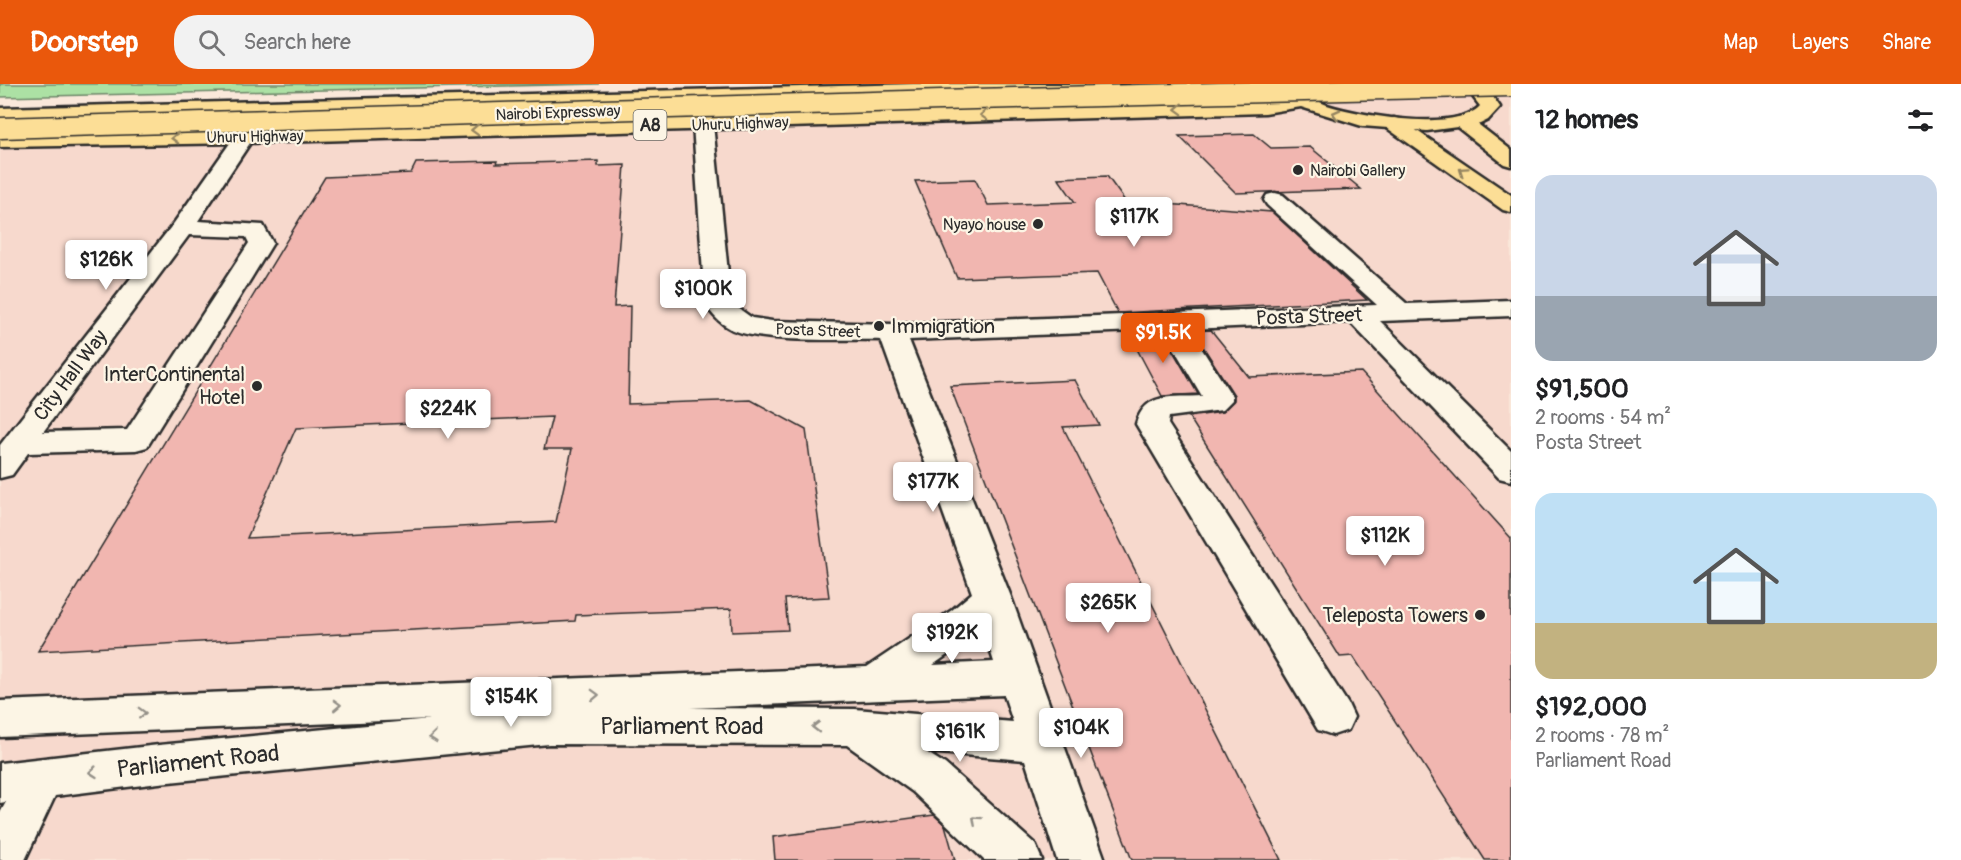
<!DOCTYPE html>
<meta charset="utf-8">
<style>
:root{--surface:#fff;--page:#f2f2f2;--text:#202124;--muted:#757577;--accent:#ea580c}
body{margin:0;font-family:Pangolin,sans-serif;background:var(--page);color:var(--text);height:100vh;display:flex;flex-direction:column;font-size:22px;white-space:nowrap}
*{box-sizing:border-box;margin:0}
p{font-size:20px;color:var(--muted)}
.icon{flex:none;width:33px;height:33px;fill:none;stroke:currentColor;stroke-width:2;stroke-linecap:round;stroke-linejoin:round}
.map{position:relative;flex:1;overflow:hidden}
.details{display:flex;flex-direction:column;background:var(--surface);width:450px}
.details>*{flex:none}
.price{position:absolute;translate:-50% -51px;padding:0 14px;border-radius:6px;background:#fff;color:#222;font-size:20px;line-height:39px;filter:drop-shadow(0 2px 3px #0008)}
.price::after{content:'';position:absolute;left:50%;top:36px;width:18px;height:14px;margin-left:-9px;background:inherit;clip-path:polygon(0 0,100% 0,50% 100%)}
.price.active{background:var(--accent);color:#fff}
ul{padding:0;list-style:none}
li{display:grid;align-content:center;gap:12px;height:318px;padding:0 24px}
li span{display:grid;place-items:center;height:186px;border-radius:18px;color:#555}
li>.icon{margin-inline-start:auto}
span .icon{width:108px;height:108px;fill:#fffc;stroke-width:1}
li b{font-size:26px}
h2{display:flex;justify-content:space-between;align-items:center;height:72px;padding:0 24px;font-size:26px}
header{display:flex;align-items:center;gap:36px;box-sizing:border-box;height:84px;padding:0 30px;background:var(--accent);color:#fff}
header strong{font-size:28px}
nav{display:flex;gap:33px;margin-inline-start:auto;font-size:21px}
.search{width:420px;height:54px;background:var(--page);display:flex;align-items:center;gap:15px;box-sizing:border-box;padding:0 21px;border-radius:24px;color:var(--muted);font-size:22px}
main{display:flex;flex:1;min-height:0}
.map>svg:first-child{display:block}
.built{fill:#f7d9cd}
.green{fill:#ace1a4;stroke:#6c8668;stroke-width:1.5}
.building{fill:#f1b6b0;stroke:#2b2b2b;stroke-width:1.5;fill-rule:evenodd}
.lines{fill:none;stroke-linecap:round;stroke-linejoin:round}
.minor-casing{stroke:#2b2b2b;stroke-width:5}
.major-casing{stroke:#2b2b2b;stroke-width:5}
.highway-casing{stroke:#2b2b2b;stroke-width:5}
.minor{fill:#fcf5e5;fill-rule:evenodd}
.major{fill:#fcde96;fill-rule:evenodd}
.highway{fill:#fcde96;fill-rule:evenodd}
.highway-bridge-casing{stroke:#2b2b2b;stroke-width:23;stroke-linecap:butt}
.highway-bridge{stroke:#fcde96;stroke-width:20}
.oneway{stroke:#948460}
.oneway2{stroke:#949088}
.poi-dot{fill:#2b2b2b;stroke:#fcf5e5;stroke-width:2}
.labels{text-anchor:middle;stroke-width:4.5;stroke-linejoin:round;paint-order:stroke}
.far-street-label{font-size:16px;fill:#2b2b2b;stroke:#fcf5e5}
.far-poi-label{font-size:16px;fill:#2b2b2b;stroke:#fcf5e5;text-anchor:start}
.shield{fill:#fcf5e5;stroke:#6a6863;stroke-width:1.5}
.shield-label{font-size:18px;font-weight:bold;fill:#2b2b2b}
.street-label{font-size:20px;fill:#2b2b2b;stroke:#fcf5e5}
.poi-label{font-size:20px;fill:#2b2b2b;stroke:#fcf5e5;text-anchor:end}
.near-street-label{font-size:24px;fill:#2b2b2b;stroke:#fcf5e5}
</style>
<header>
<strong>Doorstep</strong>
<div class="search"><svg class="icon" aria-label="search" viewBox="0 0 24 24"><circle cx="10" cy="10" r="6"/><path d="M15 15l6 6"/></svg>Search here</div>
<nav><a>Map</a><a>Layers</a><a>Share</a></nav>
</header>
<main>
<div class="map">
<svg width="1511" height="776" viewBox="0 0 1511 776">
<rect width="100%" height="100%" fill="#fae8da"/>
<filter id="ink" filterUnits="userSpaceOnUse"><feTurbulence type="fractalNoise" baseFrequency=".0167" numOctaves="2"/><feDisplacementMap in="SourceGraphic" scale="12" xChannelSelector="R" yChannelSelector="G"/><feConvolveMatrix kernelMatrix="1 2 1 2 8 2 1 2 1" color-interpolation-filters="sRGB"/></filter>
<g filter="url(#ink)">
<!-- built -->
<polygon class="built" points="1511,0 1511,776 0,776 0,37"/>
<!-- green -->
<polygon class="green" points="0,0 599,0 0,13"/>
<!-- building -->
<g class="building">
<polygon points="1254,50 1271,64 1310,63 1361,105 1236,109 1179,52"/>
<path d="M497 77 496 80 598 77V82L625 81 614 223 630 222 628 320 751 316 806 346 829 513 785 515 788 546 732 548 731 525 576 531 575 537 38 567 325 93 411 89 416 79ZM552 333 544 365H572L556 438 247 454 296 344Z"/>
<polygon points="1107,92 1125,117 1272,128 1367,216 1118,229 1097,189 957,194 915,97 975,95 988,121 1075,118 1058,94"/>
<polygon points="1211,246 1249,293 1361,288 1511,454 1511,776 1485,776 1353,572 1340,573 1189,333 1222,328 1234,316 1234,311 1193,247"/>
<polygon points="1162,248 1198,310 1162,312 1129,250"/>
<polygon points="1075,296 1099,341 1063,343 1281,776 1132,776 950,302"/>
<polygon points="934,731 945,741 955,776 775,776 773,753"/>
</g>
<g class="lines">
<!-- minor casing -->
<g class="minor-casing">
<g id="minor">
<path d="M703 34 710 36 713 40 731 219 752 234 772 237 892 240 1377 221 1267 121 1264 116 1267 111 1275 109 1283 111 1407 220 1511 216V232L1380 237 1511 367V397L1499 394 1350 238 1189 245 1232 312V316L1222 326 1169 333 1168 340 1348 620 1354 633 1348 646 1333 651 1318 646 1136 340C1145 307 1173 314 1202 312L1163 246 909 256 1011 513 1105 776H1057L1025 676 926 668 945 680 1035 760 1042 776H984L913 708 847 661 549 660 159 699 55 712 25 776H0V729L6 718 0 719V679L159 661 430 635 0 653V617L867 583 952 526 972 509 881 256C844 255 768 259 736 247 722 242 713 232 705 220L693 40 696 36ZM983 544 994 578 933 581 980 548ZM1004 611 1013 638 855 625 690 624Z"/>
<path d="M244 47 251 49 254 53 198 137 263 141 273 159 147 363 136 366 28 369 12 391 0 394V361L174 139 237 49ZM189 151 246 153 249 159 127 346 43 348Z"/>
</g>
</g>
<!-- major casing -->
<g class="major-casing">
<g id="major">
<polygon points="1463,32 1470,34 1511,66 1511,82 1504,80 1456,42 1453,38 1456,34"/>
<polygon points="1394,34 1401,36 1511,111 1511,128 1503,126 1387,44 1384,40 1387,36"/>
</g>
</g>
<!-- highway casing -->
<g class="highway-casing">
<g id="highway">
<polygon points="913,0 1128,0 1125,4 1119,5 0,36 0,24"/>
<path d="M1463 0H1484L1500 23 1488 36 1480 40 1427 47 1362 42 1301 23 1265 29 244 59 0 63V51L244 47 1265 17 1282 15 1271 7 1273 3 1280 1C1296 6 1311 15 1327 21 1359 31 1455 49 1480 22Z"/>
</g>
</g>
<!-- minor -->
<use href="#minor" class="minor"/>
<!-- major -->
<use href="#major" class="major"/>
<!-- highway -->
<use href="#highway" class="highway"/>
<!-- highway-bridge casing -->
<g class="highway-bridge-casing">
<polyline id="highway-bridge" points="0,44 975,15 1511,2"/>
</g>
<!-- highway-bridge -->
<use href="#highway-bridge" class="highway-bridge"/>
</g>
<!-- one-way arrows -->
<defs><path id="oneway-chevron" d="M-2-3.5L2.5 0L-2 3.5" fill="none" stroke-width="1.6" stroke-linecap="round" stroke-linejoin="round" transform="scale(1.5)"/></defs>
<g class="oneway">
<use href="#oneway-chevron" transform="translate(1179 25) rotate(178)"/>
<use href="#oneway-chevron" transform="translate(1336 30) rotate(-166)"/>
<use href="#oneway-chevron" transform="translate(984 31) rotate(178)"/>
<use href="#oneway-chevron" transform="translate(475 46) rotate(178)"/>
<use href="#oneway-chevron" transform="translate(175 54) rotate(179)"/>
<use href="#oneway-chevron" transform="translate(1463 87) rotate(-145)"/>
</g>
<g class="oneway2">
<use href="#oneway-chevron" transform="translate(595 611) rotate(-2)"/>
<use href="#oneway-chevron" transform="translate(337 621) rotate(-2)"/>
<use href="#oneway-chevron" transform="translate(142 629) rotate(-2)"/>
<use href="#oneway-chevron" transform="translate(816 643) rotate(-180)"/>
<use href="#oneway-chevron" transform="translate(433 653) rotate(174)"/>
<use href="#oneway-chevron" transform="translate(93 688) rotate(174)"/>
<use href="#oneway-chevron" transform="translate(976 736) rotate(-138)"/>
</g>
</g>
<!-- markers -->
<g class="poi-dot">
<circle cx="1298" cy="86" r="6"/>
<circle cx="1038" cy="140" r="6"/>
<circle cx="879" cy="242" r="6"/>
<circle cx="257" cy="302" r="6"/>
<circle cx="1480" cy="531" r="6"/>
</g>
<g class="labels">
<!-- far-street labels -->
<g class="far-street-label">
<text transform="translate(558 28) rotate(-2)" y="6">Nairobi Expressway</text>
<text transform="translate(740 39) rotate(-2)" y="6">Uhuru Highway</text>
<text transform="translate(255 52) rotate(-1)" y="6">Uhuru Highway</text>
<text transform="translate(818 246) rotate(2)" y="6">Posta Street</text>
</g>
<!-- far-poi labels -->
<g class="far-poi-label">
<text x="1310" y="92">Nairobi Gallery</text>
<text x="1026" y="146" text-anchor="end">Nyayo house</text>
</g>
<!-- shield labels -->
<rect class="shield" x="633.5" y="26" width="33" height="30" rx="4.5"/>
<g class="shield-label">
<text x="650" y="47">A8</text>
</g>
<!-- street labels -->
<g class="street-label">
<text transform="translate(1309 232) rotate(-2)" y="7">Posta Street</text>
<text transform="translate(70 291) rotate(-53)" y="7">City Hall Way</text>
</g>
<!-- poi labels -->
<g class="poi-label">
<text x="891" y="249" text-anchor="start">Immigration</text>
<text x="245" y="297">InterContinental<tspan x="245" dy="23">Hotel</tspan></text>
<text x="1468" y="538">Teleposta Towers</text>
</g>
<!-- near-street labels -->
<g class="near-street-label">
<text x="682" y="650">Parliament Road</text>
<text transform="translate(198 677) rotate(-6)" y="8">Parliament Road</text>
</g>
</g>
</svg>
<b class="price" style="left:1134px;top:164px">$117K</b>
<b class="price" style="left:106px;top:207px">$126K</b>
<b class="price" style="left:703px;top:236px">$100K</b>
<b class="price active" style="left:1163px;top:280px">$91.5K</b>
<b class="price" style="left:448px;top:356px">$224K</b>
<b class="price" style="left:933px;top:429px">$177K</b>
<b class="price" style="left:1385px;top:483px">$112K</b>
<b class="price" style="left:1108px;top:550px">$265K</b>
<b class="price" style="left:952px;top:580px">$192K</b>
<b class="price" style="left:511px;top:644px">$154K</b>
<b class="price" style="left:1081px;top:675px">$104K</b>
<b class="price" style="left:960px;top:679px">$161K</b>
</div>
<section class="details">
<h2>12 homes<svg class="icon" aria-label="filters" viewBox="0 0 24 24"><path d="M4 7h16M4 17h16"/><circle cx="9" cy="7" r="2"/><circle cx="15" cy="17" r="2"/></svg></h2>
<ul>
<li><span style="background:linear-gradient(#c9d6e8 65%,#9aa5b1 0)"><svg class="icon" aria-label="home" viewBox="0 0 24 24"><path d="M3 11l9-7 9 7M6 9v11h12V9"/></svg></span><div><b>$91,500</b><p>2 rooms · 54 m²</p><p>Posta Street</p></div></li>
<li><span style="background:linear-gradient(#bfe0f5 70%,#c2b280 0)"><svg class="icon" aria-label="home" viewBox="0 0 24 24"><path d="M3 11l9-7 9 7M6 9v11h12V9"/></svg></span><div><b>$192,000</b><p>2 rooms · 78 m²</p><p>Parliament Road</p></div></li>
</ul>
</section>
</main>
